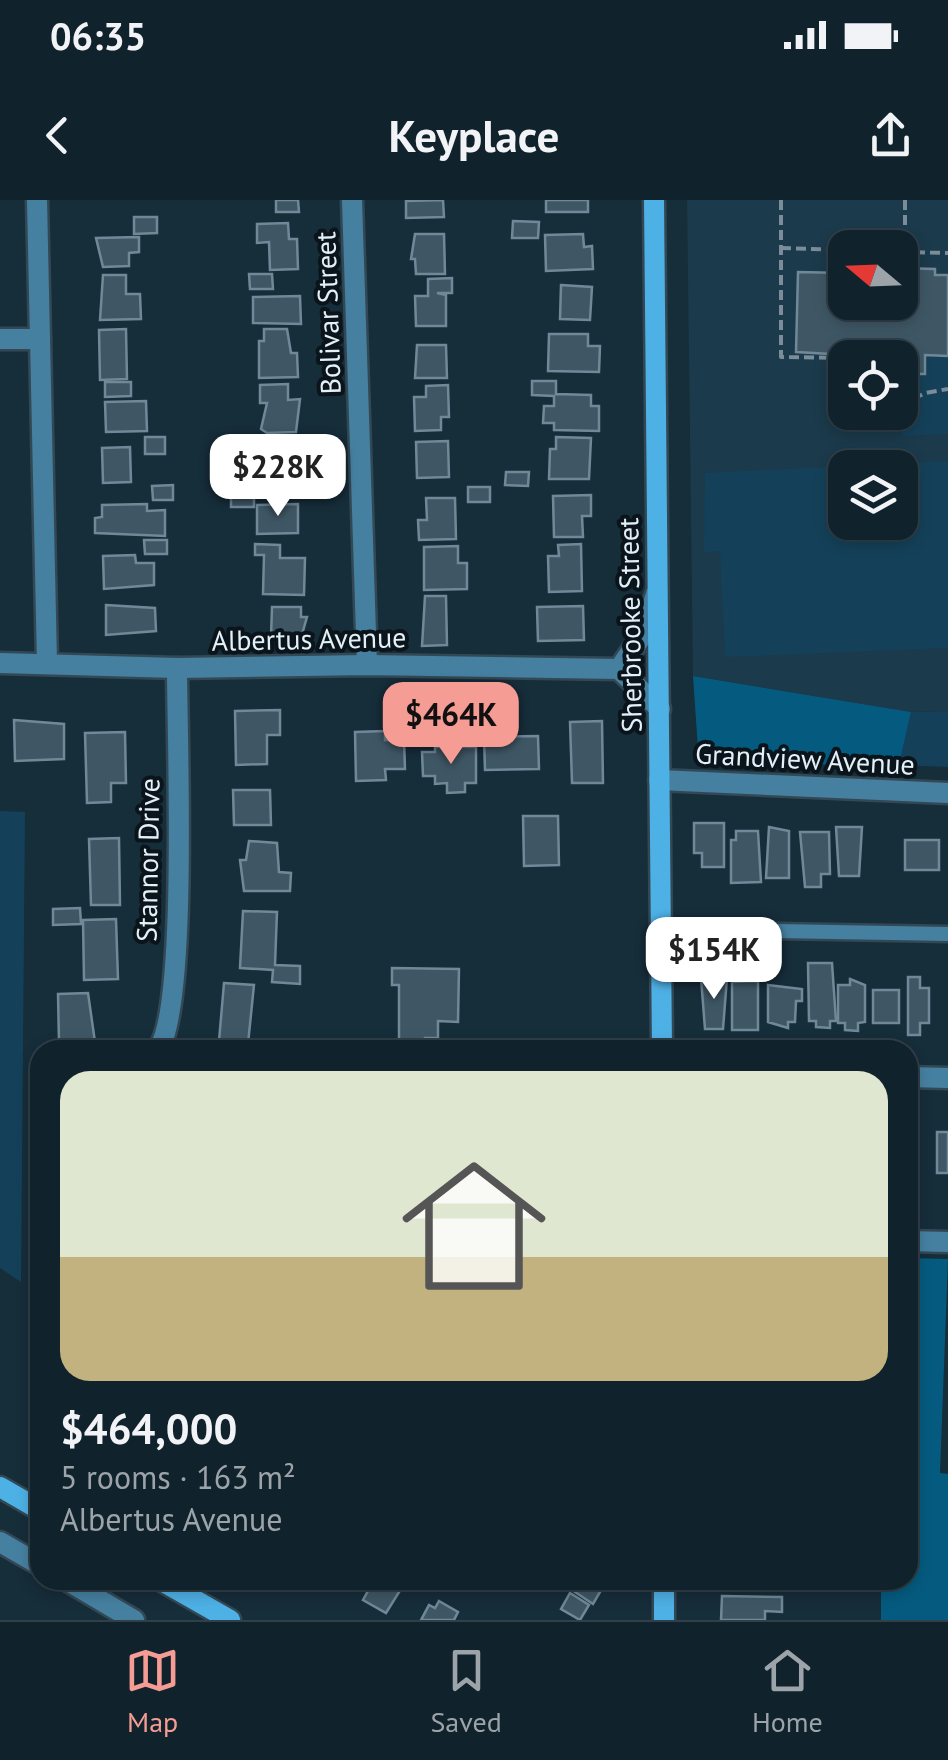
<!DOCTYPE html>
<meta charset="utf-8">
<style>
:root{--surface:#10222c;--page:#1e2f38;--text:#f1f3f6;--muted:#9ca4a9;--line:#303f48;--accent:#f59c94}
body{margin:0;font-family:"PT Sans",sans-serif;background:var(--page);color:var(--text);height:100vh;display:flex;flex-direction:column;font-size:38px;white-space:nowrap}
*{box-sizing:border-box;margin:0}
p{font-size:32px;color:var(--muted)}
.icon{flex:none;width:55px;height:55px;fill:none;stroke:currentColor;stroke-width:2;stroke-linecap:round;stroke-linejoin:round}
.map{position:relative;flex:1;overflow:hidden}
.side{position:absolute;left:30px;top:840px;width:888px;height:550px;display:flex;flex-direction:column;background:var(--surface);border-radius:30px;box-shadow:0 5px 15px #0003,0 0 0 2px var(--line)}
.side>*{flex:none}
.needle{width:65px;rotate:289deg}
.tools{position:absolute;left:828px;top:30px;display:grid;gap:20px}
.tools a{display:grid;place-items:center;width:90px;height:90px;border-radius:20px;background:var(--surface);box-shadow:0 5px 15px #0003,0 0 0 2px var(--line);font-size:50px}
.price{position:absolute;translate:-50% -85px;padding:0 22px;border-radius:20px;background:#fff;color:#222;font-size:32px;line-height:65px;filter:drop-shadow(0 2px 5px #0008)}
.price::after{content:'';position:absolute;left:50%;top:60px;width:30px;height:22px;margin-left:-15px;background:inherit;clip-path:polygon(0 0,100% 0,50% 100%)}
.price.current{background:var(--accent);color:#111}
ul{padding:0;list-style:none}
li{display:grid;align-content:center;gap:20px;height:530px;padding:0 30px}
li span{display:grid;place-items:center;height:310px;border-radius:30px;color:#555}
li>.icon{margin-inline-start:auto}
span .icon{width:180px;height:180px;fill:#fffc;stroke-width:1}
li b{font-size:42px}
.status{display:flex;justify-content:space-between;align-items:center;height:70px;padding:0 50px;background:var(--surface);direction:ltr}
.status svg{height:28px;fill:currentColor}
header{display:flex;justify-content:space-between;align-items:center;height:130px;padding:0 30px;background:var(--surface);font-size:45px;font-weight:800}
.tab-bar{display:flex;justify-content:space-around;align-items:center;height:140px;border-top:2px solid var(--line);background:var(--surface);font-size:28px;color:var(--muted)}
.tab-bar a{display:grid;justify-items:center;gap:5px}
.tab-bar .current{color:var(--accent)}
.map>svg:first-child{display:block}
.built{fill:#1b3a4b;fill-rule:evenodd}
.green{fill:#144159;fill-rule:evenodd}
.forest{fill:#055b7f}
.building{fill:#3f5765;stroke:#708999;stroke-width:2.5}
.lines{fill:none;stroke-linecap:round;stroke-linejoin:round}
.service-casing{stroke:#334855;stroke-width:19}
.minor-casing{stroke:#334855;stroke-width:25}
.secondary-casing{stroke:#334855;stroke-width:25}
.path{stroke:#7a8d98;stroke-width:4;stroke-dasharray:10 5;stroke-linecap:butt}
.service{stroke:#4680a1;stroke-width:14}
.minor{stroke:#4680a1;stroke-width:20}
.secondary{stroke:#4eb1e6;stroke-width:20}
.labels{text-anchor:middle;stroke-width:8;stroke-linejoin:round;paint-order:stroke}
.street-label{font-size:28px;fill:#e2f0f8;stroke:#0a141a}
</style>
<div class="status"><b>06:35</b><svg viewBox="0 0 49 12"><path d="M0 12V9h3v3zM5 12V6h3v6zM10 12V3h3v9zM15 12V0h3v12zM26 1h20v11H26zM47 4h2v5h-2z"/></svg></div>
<header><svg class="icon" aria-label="back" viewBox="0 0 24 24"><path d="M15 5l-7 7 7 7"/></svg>Keyplace<svg class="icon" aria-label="share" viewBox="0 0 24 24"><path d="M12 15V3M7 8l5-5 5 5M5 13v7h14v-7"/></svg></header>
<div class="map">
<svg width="948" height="1420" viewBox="0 0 948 1420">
<rect width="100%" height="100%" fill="#162d3a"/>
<!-- built -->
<path class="built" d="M687 0H948V511L911 512 693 476ZM845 48H900V102H845ZM845 158H900V212H845ZM845 268H900V322H845Z"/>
<!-- green -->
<g class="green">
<polygon points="925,155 948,156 948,234 902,236 900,186 909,186 918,174 925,174"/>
<path d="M948 261V448L725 457 720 351 704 352 705 273ZM845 268H900V322H845Z"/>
<polygon points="948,511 948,567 899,565 911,512"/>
<polygon points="0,611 25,612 21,1082 0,1068"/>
</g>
<!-- forest -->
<g class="forest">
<polygon points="693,476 911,512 899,565 699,564"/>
<polygon points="908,1058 948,1059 940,1273 948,1274 948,1420 881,1420 881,1380 908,1380"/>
</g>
<!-- building -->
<g class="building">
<polygon points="276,0 298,0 299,12 276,12"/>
<polygon points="443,0 444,17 406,18 406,1"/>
<rect x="546" y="0" width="42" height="12"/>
<polygon points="134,17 157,17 157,33 134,34"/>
<polygon points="513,21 539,22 538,38 512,38"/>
<polygon points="288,23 289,39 297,39 298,69 270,70 269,42 257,43 257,24"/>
<polygon points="415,34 444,34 445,74 416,74 415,59 411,59"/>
<polygon points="583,34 584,47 592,46 593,69 546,71 545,35"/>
<polygon points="139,37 139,52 129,53 129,66 103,67 96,38"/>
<polygon points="900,68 935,69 935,75 948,75 948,156 925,155 925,174 918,174 909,186 900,186 900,158 796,152 798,72 845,73 845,102 900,102"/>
<polygon points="249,74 272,74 273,89 250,89"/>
<polygon points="103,75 126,75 126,94 140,94 141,119 100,120"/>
<polygon points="452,78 452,93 437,93 446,95 446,126 416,126 415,96 428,96 428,79"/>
<polygon points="561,85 592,87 590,120 560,119"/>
<polygon points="300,96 301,124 253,123 253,97"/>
<polygon points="126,129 127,179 100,180 99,130"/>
<polygon points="264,129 287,129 291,153 297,153 298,177 259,178 259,141 264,141"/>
<polygon points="549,134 588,134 588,146 600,146 599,172 548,171"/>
<polygon points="417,145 446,145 447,178 415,178"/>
<polygon points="532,181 556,181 556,194 591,195 591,206 599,206 599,231 554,230 554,223 543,223 544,206 554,206 554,196 532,195"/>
<polygon points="105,182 131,182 131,196 105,197"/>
<polygon points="288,184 288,200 300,199 296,232 267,233 261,229 267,203 260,203 260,185"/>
<polygon points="448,185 449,217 441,217 441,230 415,231 414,197 426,197 426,186"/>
<polygon points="146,201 147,231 106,232 105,202"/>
<rect x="145" y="237" width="20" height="17"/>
<polygon points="556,237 591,238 589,279 549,279 550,249 556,249"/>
<polygon points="448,241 449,277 417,278 416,242"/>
<polygon points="130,247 131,282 103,283 102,248"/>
<polygon points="298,254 298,286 256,285 255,268 268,268 267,255"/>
<polygon points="506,272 529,272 528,286 505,285"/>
<polygon points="173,285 173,300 153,300 152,286"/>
<rect x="468" y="287" width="22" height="15"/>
<rect x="231" y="293" width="23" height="14"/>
<polygon points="591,295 591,316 582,316 583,337 554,337 553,296"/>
<polygon points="426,298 455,298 456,339 419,340 418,320 427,320"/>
<polygon points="147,304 147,311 165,310 165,336 95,333 95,318 102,317 102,305"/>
<polygon points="298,304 298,333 257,334 257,305"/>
<polygon points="144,340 167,340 167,354 145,354"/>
<polygon points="255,344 280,345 280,358 305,358 304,395 263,394 264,355 255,355"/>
<polygon points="581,344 582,391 549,392 548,356 559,356 558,345"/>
<polygon points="458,346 458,363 467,363 467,389 424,390 424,347"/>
<polygon points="135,355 136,363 154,363 154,385 104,389 103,356"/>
<polygon points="425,396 446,396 447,445 422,446"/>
<polygon points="106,405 155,408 156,431 106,435"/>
<polygon points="583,406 584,440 538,441 537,407"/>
<polygon points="272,407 301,407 301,417 307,417 301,438 271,437"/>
<polygon points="280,510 280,535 267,535 267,564 236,565 235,511"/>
<polygon points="14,520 64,524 64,559 15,561"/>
<polygon points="602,521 603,583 572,583 570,522"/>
<polygon points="385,531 385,540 404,540 405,569 385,569 386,580 356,581 355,532"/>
<polygon points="125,532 126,583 111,583 111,602 87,603 85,533"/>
<polygon points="538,536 539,569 485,570 484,537"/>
<polygon points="435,547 476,547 476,583 465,583 465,592 447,593 447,583 435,584 435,576 423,576 422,552 435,552"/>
<polygon points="233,590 270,590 271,625 234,625"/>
<polygon points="523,616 558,616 559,665 524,666"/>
<polygon points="694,623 724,623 724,667 702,667 702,653 694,653"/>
<polygon points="769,627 789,631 789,678 766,678"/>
<polygon points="836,627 862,627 859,676 839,676"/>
<polygon points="736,631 758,631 761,682 731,683 731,640 736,640"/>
<polygon points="800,632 829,632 830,674 821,674 821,687 805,687"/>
<polygon points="119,638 120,705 91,705 89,639"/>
<rect x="905" y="640" width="34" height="30"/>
<polygon points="249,641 277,643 279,672 291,673 290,691 244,691 240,660 246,660"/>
<polygon points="80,708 81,724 53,725 53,709"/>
<polygon points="243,711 277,712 275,765 300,766 300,784 272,782 273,770 240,768"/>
<polygon points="116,719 118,779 84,780 83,720"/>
<polygon points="808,763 832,763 836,821 830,821 830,828 816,827 816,821 809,821"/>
<polygon points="392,768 459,769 458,822 438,821 438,838 425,838 425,850 399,850 399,785 392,785"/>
<polygon points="908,777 920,777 920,788 929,788 929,823 920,823 920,835 908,835"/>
<polygon points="701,778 727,778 723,829 705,829"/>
<polygon points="850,779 865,785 865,822 858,823 858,831 845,830 845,823 838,823 838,785 850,785"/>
<polygon points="758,781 758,830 732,830 732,782"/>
<polygon points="224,783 254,785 248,844 219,841"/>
<polygon points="768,785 802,789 802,801 796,801 795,822 788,822 788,828 768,822"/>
<rect x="873" y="790" width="26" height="33"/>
<polygon points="88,793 95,842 59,843 58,794"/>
<rect x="937" y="932" width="11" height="41"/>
<polygon points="374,1380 386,1380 401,1389 386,1413 363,1400"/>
<polygon points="557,1380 607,1380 593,1404"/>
<polygon points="570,1393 589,1405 580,1420 561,1409"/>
<polygon points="722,1396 782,1397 782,1412 765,1411 765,1420 721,1420"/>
<polygon points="439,1401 458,1412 454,1420 421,1420 429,1405 435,1408"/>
</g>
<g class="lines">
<!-- service casing -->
<g class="service-casing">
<polyline id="service" points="661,729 948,734"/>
</g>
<!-- minor casing -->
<g class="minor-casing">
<g id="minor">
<polyline points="37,0 47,463"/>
<polyline points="352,0 367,465"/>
<polyline points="0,139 40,139"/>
<polyline points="0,463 177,468 367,465 619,469 660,509"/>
<polyline points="619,469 644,433 656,394"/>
<polyline points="659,580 948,593"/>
<path d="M158 850C188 807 177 536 177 468"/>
<polyline points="908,877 948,878"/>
<polyline points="908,1041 948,1042"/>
<polyline points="0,1342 40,1365"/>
<polyline points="66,1380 134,1420"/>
</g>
</g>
<!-- secondary casing -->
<g class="secondary-casing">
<g id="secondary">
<polyline points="654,0 662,850"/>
<polyline points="0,1287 40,1310"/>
<polyline points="160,1380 230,1420"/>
<polyline points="664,1420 664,1380"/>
</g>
</g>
<!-- path -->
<g class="path">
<polyline points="781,0 781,157 845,158"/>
<polyline points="905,0 905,52"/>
<polyline points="781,48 845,50"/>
<polyline points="900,52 948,53"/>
<polyline points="900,206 925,193 948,189"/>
<polyline points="843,216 887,212"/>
</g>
<!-- service -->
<use href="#service" class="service"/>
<!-- minor -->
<use href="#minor" class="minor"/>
<!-- secondary -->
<use href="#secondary" class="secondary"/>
</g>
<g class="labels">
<!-- street labels -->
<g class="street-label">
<text transform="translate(328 113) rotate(-92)" y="10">Bolivar Street</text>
<text transform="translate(630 425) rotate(-91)" y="10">Sherbrooke Street</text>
<text transform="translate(309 439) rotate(-1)" y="10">Albertus Avenue</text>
<text transform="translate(805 559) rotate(3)" y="10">Grandview Avenue</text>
<text transform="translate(148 660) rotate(-89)" y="10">Stannor Drive</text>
</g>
</g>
</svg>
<div class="tools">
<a><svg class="needle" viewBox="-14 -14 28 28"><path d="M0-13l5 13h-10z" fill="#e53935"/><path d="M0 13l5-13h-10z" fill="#9ca4a9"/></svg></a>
<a><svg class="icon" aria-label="locate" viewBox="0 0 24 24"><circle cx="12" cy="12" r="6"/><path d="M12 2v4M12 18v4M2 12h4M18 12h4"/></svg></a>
<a><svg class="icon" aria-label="layers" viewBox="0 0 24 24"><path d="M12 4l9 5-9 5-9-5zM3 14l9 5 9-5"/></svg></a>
</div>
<b class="price" style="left:278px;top:319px">$228K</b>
<b class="price current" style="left:451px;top:567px">$464K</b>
<b class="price" style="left:714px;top:802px">$154K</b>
<section class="side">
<ul>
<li><span style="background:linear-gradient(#dfe7d0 60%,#c2b280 0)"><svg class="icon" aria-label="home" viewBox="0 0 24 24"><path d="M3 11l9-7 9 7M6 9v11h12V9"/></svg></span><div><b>$464,000</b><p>5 rooms · 163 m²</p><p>Albertus Avenue</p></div></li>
</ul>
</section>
</div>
<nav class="tab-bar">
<a class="current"><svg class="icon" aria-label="map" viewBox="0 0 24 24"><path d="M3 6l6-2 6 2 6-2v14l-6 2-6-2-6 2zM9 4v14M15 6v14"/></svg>Map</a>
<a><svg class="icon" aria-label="saved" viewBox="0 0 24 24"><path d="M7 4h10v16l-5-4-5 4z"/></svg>Saved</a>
<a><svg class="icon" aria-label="home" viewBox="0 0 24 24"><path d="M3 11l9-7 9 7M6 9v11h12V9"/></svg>Home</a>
</nav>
